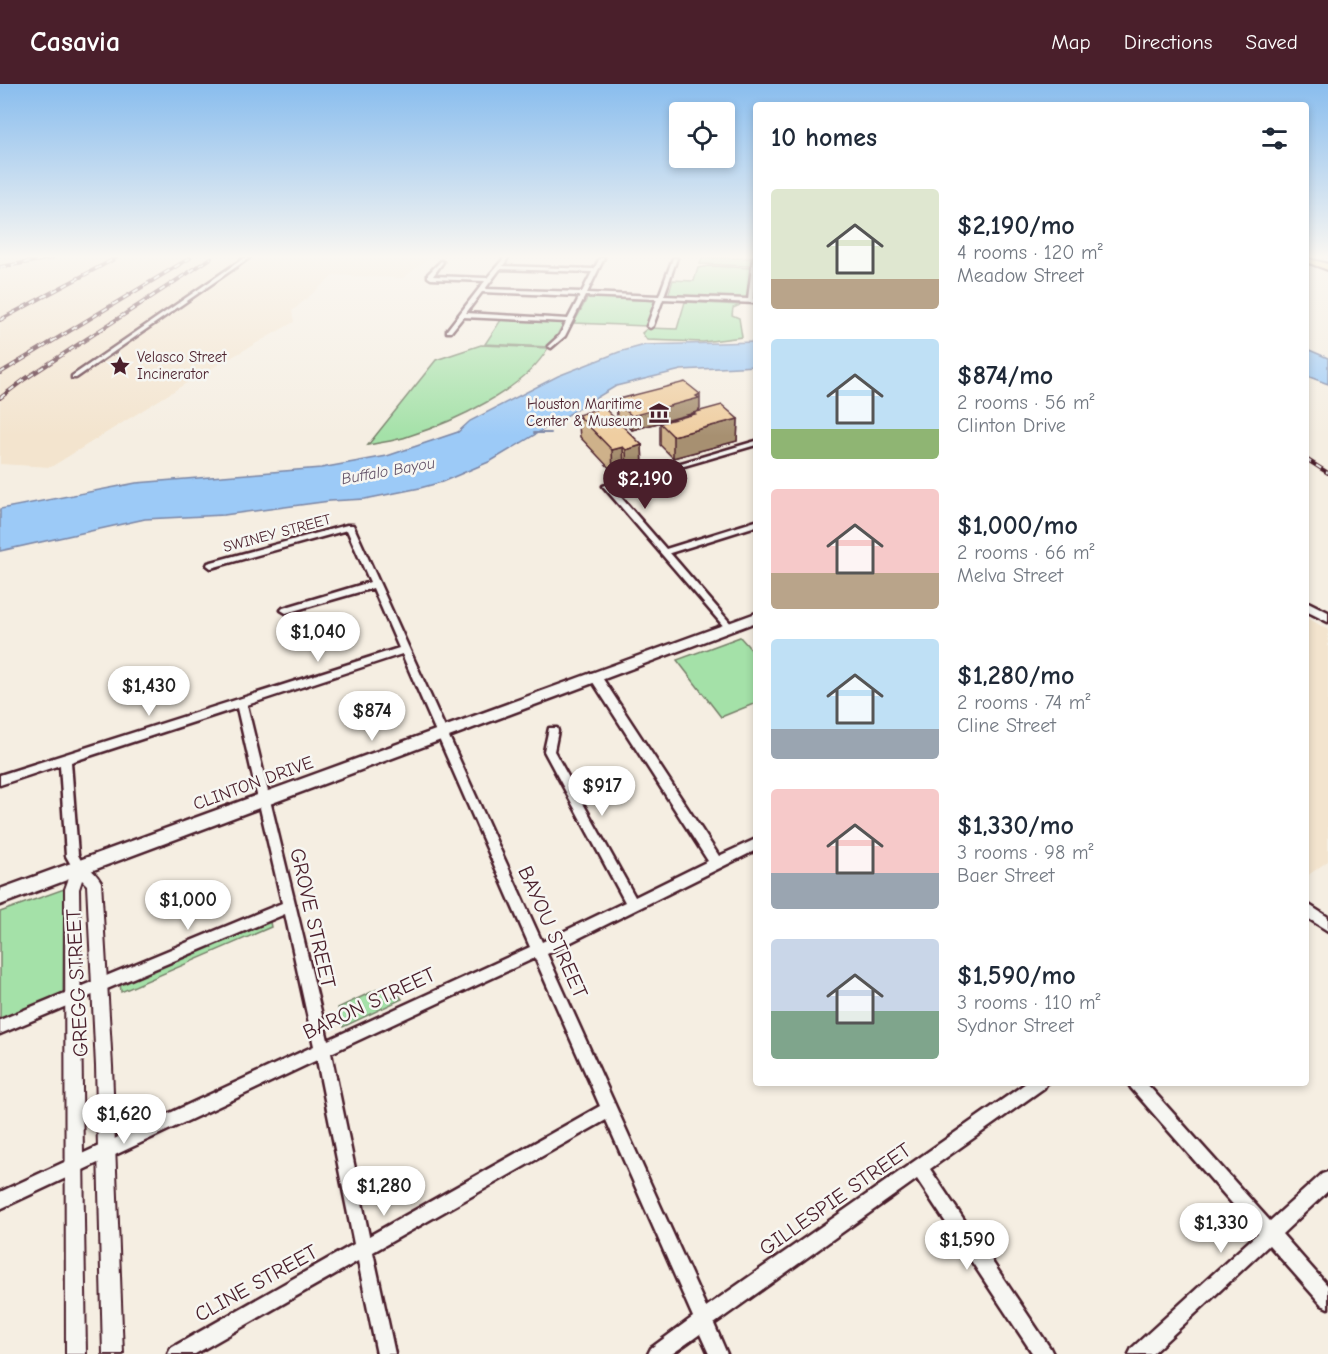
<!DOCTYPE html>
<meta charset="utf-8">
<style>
:root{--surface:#fff;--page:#f6f6f7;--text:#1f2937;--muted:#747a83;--accent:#4a1f2b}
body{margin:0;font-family:"Comic Neue",sans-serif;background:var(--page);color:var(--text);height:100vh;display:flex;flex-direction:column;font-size:22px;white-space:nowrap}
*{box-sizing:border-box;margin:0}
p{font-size:20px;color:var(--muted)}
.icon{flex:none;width:33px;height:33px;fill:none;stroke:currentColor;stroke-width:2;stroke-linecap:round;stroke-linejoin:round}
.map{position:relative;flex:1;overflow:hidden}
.sheet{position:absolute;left:753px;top:18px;width:556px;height:984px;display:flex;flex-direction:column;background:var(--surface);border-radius:6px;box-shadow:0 3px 9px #0003}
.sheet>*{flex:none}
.fabs{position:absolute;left:669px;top:18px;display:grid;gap:12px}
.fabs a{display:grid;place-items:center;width:66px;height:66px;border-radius:6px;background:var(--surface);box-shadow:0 3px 9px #0003;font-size:30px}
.price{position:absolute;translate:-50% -51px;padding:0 14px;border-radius:21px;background:#fff;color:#222;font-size:20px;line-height:39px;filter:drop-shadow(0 2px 3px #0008)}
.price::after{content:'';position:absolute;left:50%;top:36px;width:18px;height:14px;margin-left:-9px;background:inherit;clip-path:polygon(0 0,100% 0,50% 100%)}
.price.active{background:var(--accent);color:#fff}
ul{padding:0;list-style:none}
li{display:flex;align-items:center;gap:18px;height:150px;padding:0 18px}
li span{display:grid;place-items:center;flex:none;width:168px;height:120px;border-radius:6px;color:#555}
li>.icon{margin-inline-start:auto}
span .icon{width:72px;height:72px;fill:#fffc;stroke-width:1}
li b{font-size:26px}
h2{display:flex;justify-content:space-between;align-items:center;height:72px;padding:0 18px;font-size:26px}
header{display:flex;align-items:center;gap:36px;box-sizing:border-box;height:84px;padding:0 30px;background:var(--accent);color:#fff}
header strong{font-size:28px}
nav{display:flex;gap:33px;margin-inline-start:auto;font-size:21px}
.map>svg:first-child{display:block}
.built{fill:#f3e4ce}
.green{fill:#a4e1a8;stroke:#77806a;stroke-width:1.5}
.water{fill:#9ccaf7;stroke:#7b86a5;stroke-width:1.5}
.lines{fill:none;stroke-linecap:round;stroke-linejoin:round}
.stream{stroke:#7b86a5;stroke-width:2}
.minor-casing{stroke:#4a1f2b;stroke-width:5}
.tertiary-casing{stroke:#4a1f2b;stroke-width:4}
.secondary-casing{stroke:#4a1f2b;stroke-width:5}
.motorway-casing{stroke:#4a1f2b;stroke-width:4}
.minor{fill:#f6f6f2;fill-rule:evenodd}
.tertiary{fill:#f6f6f2;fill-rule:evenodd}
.secondary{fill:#f6f6f2;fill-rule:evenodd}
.motorway{fill:#fcde96;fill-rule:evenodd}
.rail-casing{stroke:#4a1f2b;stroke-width:4}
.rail{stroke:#f6f6f2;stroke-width:2;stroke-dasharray:6;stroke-linecap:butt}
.wall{fill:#ceb18a;stroke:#4a1f2b;stroke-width:1.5}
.shaded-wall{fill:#a79071;stroke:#4a1f2b;stroke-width:1.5}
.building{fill:#efcea1;stroke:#4a1f2b;stroke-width:1.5}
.labels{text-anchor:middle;stroke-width:5;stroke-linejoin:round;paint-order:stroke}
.far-poi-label{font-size:15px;fill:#4a1f2b;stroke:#f6f6f2;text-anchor:start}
.far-street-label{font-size:15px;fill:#4a1f2b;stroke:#f6f6f2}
.far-water-label{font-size:16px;font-style:italic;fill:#635268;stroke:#f6f6f2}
.street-label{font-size:18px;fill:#4a1f2b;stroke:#f6f6f2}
.near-street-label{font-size:21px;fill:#4a1f2b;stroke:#f6f6f2}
</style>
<header>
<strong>Casavia</strong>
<nav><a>Map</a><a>Directions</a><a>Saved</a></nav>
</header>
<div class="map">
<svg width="1328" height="1270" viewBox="0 0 1328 1270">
<rect width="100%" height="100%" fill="#f5eee2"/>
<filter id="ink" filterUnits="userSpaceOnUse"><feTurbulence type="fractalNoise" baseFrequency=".0167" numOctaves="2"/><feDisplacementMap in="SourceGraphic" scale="12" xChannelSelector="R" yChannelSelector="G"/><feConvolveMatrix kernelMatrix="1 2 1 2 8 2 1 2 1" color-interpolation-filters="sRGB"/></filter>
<g filter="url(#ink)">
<!-- built -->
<g class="built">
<polygon points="0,174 429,174 403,194 334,191 292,227 294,238 193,295 51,383 0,380"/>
<polygon points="1306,533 1328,546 1328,777 1307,792"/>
</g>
<!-- green -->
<g class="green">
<polygon points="702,174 751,174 750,182 700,180"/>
<polygon points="709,182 751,184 746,216 668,212 673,196 694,197 698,184"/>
<polygon points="588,213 658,217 647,242 574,239"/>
<polygon points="685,218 740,221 733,224 732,231 739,234 742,253 703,258 647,256 642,249 648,244 677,245"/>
<polygon points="501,236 564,239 550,263 485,260"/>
<path d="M481 261 548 264C524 306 453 338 409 352 396 357 382 358 368 361L436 276Z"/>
<polygon points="740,553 756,571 756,619 721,633 677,576"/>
<polygon points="64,805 63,910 0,936 0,828"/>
<polygon points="269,833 271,843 121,908 120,898"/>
<polygon points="384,902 388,916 399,911 402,915 343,943 338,924"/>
</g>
<!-- water -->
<g class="water">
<polygon points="756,258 756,282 681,286 616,302 491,377 442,398 420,404 365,415 330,417 224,431 145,435 0,467 0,425 136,399 321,384 387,372 458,348 470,337 558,292 619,268 645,261"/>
<polygon points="1307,265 1328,274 1328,300 1307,292"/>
</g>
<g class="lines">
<!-- stream -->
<polyline class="stream" points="534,349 551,349"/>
<!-- minor casing -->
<g class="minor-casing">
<g id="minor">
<polygon points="244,174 249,174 76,294 72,294 72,292"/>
<path d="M504 174H508L503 182 594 185 600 174H604L587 209 659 212 673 174H677L664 212 748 215 753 174H756L753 215H756V219L663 215 653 242 650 244 647 242 657 215 585 212 565 252 551 264 548 262 560 251 566 238 463 233 451 248H447V246L485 197 431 195 428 193V190L441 177 443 178 433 192 487 194ZM500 185 592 188 582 208 485 205ZM482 208 580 212 568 235 466 229Z"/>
<polygon points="756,357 756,361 612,403 666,465 756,437 756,442 670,469 732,541 734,543 732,545 726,545 603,402"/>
<path d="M347 441H353L354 443 542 858 625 818 544 667 549 644H557L558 647 554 667 635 813 708 777 591 595 590 592 591 589H599L719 772 756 755V766L547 870 706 1223 1026 999H1047L1044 1004 930 1085 1050 1264 1053 1270H1033L917 1095 714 1240 727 1270H709L700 1250 672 1270H648L651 1264 693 1233 606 1036 373 1168 395 1270H377L358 1177 195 1270H168L171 1264 354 1160 317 976 0 1125V1108L314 962 285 830 0 950V936L282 819 237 624 71 678 78 771 85 784 83 788 79 789 75 788 66 772 60 681 0 701V691L399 564 373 504 286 529 281 526 283 524 370 498 347 446 211 484 207 481 208 479ZM402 570 530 863 328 956 247 621ZM535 874 600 1022 369 1152 331 969Z"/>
<polygon points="1306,819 1328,833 1328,847 1306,833"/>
<polygon points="1128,999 1146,999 1270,1137 1322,1090 1328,1088 1328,1107 1282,1150 1328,1202 1328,1224 1322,1221 1269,1161 1152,1270 1129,1270 1132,1264 1258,1149 1131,1004"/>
</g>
</g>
<!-- tertiary casing -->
<g class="tertiary-casing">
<path id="tertiary" d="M79 778C87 781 97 790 101 798L112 982 123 1270H103L96 982 87 801 82 796 79 805 86 1270H66L65 805 74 780Z"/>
</g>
<!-- secondary casing -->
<g class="secondary-casing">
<g id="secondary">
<polygon points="1306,517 1328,528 1328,538 1306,527"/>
<polygon points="756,529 756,538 0,821 0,805"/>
</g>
</g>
<!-- motorway casing -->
<g class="motorway-casing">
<polygon id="motorway" points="1306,174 1328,180 1328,186 1306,178"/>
</g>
<!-- minor -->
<use href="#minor" class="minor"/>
<!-- tertiary -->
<use href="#tertiary" class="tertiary"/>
<!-- secondary -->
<use href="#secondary" class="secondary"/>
<!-- motorway -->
<use href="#motorway" class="motorway"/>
<!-- rail casing -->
<g class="rail-casing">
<g id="rail">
<polyline points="0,183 52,174"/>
<polyline points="0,236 116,174"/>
<polyline points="0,289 190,174"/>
<polyline points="0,314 25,295 211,174"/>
<polyline points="1306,375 1328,389"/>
</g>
</g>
<!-- rail -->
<use href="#rail" class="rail"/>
</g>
<!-- wall -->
<g class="wall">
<polygon points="619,315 700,325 699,325 699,327 738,335 737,357 673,374 660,361 660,339 693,330 632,346 617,332 616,318 619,317"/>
<polygon points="578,331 642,361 643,384 627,388 624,385 613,388 580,353"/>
</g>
<!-- shaded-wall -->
<g class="shaded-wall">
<polygon points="700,310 700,325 699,325 698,328 632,346 632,332"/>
<polygon points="738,335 737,357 673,374 673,352"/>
<polygon points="642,361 643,384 627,388 626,366"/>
<polygon points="623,363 624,385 613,388 612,366"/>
</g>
<!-- building -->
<g class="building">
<polygon points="685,298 700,310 696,312 699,314 632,332 616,318 620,317 619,315"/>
<polygon points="722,321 738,335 673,352 660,339 695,330 693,329"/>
<polygon points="603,323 642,361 626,366 623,363 612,366 578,331"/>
</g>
</g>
<!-- sky -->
<linearGradient id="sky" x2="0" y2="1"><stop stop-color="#89bdee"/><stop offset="0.49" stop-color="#faf7f2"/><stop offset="1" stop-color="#faf7f2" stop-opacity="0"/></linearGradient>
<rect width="1328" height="352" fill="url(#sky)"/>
<!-- icons -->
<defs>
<g id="sight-bare" transform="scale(1.62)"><path d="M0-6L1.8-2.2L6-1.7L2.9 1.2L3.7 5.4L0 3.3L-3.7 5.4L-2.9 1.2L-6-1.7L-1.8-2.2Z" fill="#4a1f2b" stroke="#f6f6f2" stroke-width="2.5" paint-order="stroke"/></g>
<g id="museum-bare" transform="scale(1.62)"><path d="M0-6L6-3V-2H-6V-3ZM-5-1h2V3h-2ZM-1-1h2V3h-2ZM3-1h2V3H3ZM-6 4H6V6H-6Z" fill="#4a1f2b" stroke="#f6f6f2" stroke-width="2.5" paint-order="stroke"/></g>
</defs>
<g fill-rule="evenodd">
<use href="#sight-bare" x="120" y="282"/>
<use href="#museum-bare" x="659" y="329"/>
</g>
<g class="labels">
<!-- far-poi labels -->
<g class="far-poi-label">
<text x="137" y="278">Velasco Street<tspan x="137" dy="17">Incinerator</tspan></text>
<text x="642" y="325" text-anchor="end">Houston Maritime<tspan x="642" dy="17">Center &amp; Museum</tspan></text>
</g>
<!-- far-street labels -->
<g class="far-street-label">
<text transform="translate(277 449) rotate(-15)" y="5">SWINEY STREET</text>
</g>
<!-- far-water labels -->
<g class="far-water-label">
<text transform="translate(388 386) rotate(-10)" y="6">Buffalo Bayou</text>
</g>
<!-- street labels -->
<g class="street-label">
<text transform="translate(253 699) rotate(-20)" y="6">CLINTON DRIVE</text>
</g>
<!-- near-street labels -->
<g class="near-street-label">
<text transform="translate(313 834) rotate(77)" y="7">GROVE STREET</text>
<text transform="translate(553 848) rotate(66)" y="7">BAYOU STREET</text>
<text transform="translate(77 899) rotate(-93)" y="7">GREGG STREET</text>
<text transform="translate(369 919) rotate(-25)" y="7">BARON STREET</text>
<text transform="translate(835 1115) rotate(-35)" y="7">GILLESPIE STREET</text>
<text transform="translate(256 1199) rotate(-29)" y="7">CLINE STREET</text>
</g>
</g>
</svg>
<div class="fabs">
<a><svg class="icon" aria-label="locate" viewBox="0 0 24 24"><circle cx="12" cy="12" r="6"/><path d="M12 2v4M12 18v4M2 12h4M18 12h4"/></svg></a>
</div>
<b class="price active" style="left:645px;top:426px">$2,190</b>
<b class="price" style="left:318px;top:579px">$1,040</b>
<b class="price" style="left:149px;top:633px">$1,430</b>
<b class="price" style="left:372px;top:658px">$874</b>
<b class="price" style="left:602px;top:733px">$917</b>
<b class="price" style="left:188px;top:847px">$1,000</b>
<b class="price" style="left:124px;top:1061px">$1,620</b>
<b class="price" style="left:384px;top:1133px">$1,280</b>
<b class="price" style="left:1221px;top:1170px">$1,330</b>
<b class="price" style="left:967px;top:1187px">$1,590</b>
<section class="sheet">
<h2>10 homes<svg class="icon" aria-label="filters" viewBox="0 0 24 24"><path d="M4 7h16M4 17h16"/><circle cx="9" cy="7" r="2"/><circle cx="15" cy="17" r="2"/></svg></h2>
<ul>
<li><span style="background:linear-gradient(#dfe7d0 75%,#b9a48a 0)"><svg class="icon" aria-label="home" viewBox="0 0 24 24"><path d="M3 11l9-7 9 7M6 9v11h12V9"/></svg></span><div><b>$2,190/mo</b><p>4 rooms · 120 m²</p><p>Meadow Street</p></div></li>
<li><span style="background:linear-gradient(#bfe0f5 75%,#8fb573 0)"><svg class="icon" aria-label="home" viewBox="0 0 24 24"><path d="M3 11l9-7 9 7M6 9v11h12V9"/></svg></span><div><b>$874/mo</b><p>2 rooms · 56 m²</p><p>Clinton Drive</p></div></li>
<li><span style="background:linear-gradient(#f6c9c9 70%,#b9a48a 0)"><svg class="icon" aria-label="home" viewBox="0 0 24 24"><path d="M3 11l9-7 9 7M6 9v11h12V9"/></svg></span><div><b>$1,000/mo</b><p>2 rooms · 66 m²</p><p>Melva Street</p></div></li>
<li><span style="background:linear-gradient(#bfe0f5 75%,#9aa5b1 0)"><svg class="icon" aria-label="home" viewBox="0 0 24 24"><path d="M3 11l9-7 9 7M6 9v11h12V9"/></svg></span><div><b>$1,280/mo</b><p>2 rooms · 74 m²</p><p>Cline Street</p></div></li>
<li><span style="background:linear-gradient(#f6c9c9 70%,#9aa5b1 0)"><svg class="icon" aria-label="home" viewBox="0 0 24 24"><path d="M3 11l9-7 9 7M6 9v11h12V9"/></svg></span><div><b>$1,330/mo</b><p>3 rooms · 98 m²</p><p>Baer Street</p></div></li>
<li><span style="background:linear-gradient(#c9d6e8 60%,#7fa58c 0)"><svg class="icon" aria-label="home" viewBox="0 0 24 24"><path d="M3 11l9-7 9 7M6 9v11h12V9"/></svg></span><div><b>$1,590/mo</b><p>3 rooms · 110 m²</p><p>Sydnor Street</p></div></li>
</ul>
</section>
</div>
